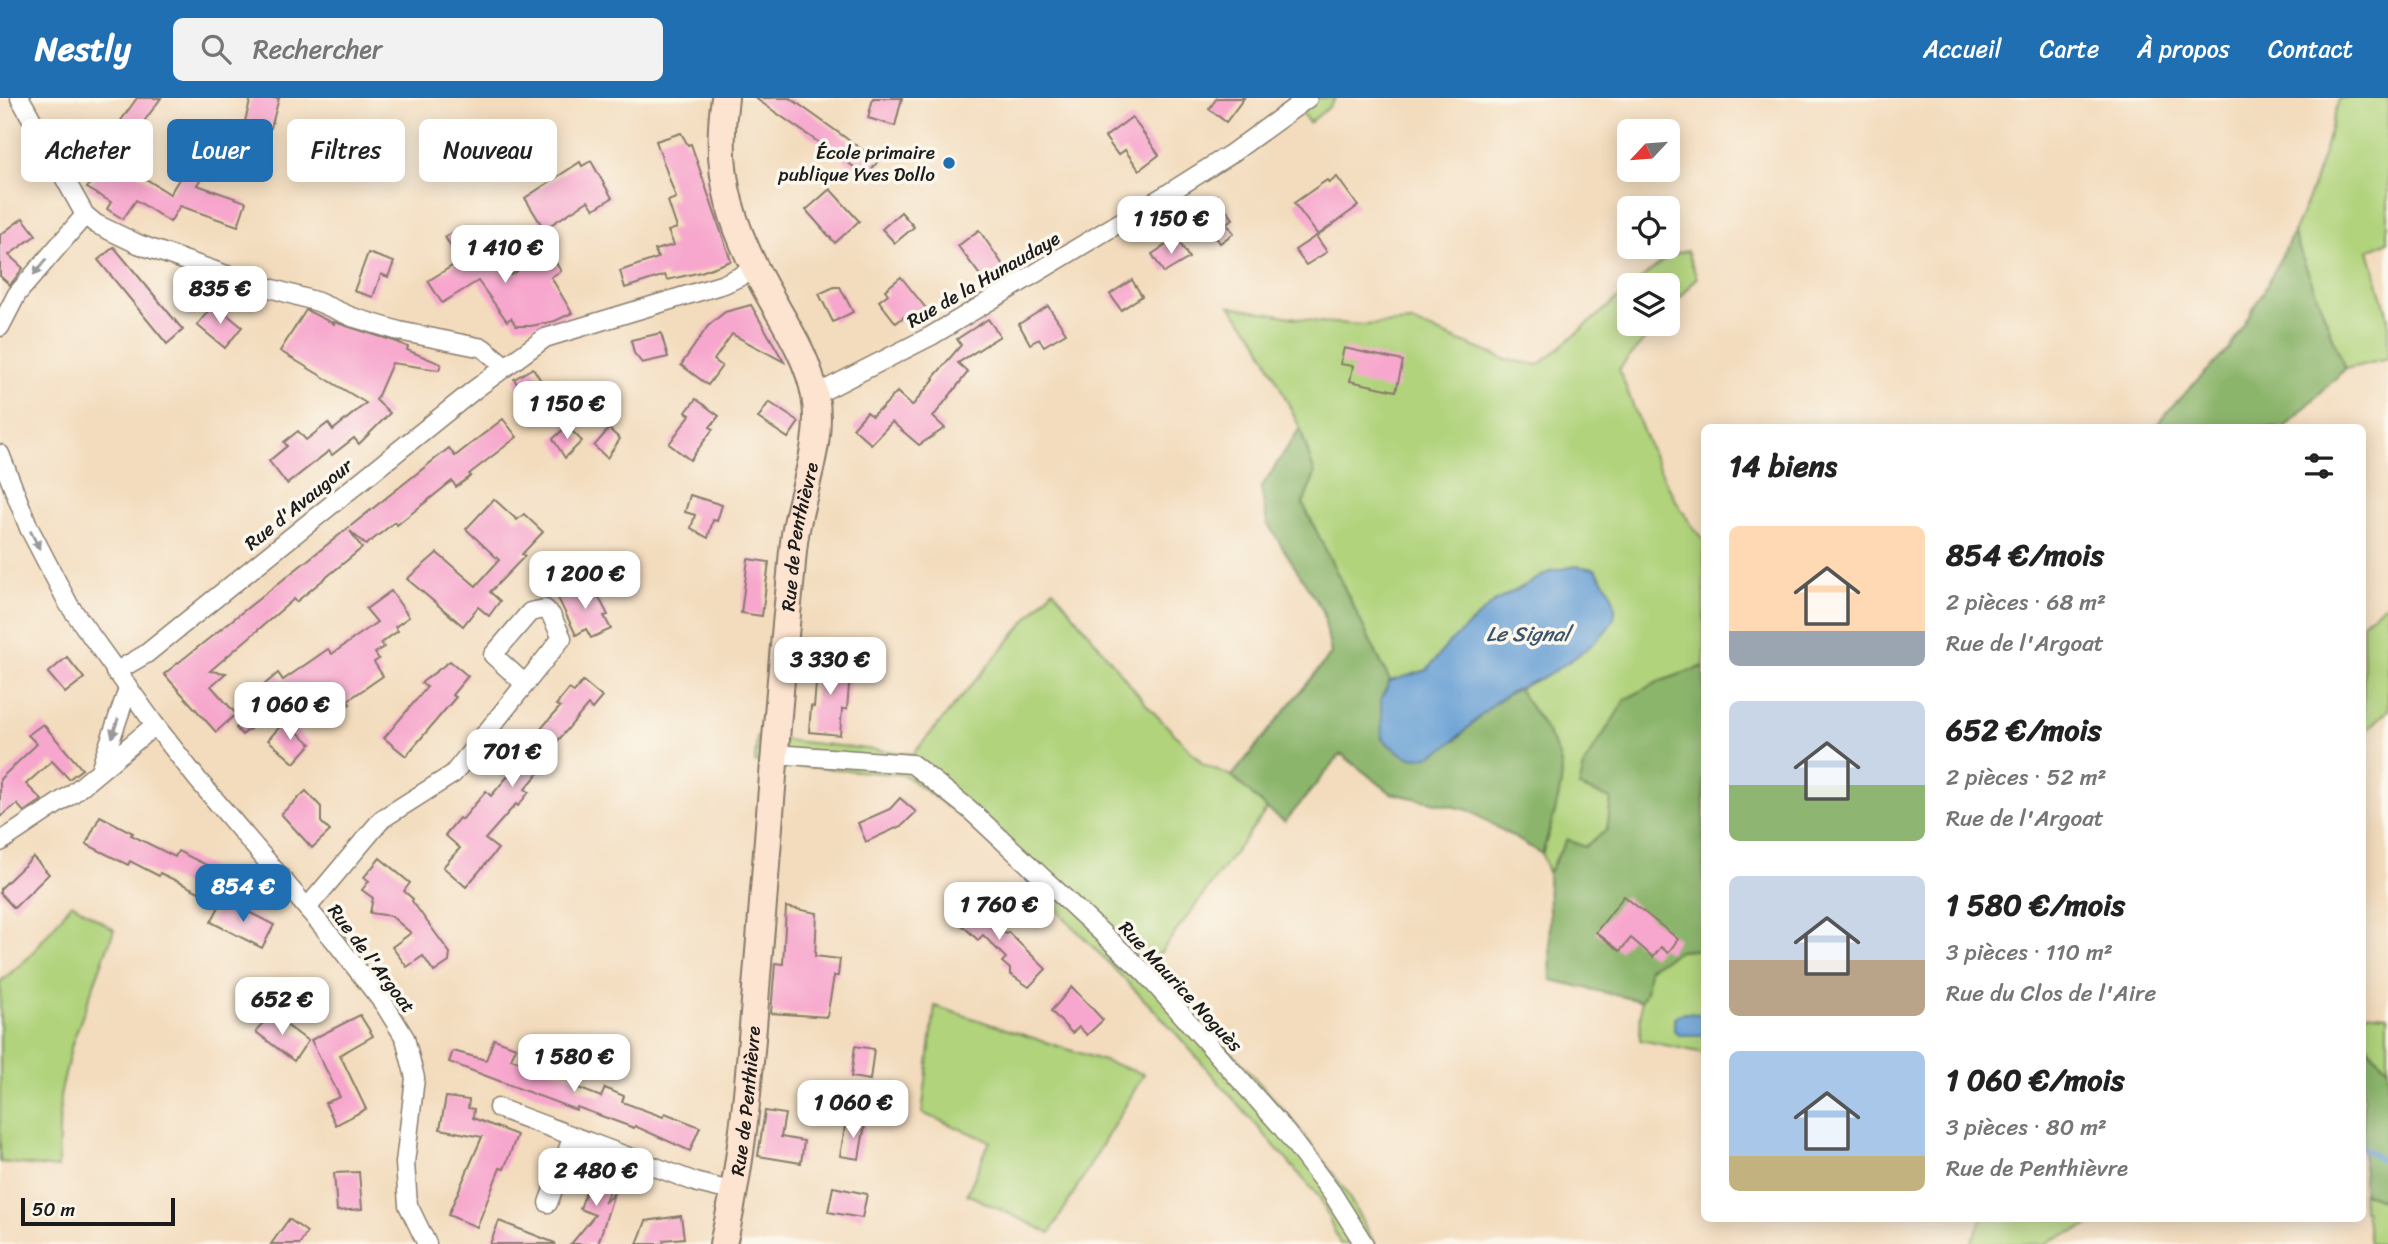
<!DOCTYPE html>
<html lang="fr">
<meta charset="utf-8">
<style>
:root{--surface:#fff;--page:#f2f2f2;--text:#222;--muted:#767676;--accent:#1f6fb2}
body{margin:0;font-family:Sriracha,sans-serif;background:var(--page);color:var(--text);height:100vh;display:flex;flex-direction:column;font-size:26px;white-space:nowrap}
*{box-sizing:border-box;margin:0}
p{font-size:23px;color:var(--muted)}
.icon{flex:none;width:38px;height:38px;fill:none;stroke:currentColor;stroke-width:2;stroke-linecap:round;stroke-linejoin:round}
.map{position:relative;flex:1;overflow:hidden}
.sheet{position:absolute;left:1701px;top:326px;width:665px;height:798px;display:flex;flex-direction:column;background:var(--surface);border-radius:10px;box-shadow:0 4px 18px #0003}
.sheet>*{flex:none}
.hud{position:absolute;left:21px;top:21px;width:665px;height:63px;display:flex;gap:14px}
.needle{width:46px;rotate:244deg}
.fabs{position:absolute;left:1617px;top:21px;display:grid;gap:14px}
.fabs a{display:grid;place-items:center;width:63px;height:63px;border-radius:10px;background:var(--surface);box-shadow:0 4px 18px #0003;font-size:35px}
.scale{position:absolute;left:21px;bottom:18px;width:154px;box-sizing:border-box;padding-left:7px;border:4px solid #1c1c1c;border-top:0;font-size:19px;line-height:24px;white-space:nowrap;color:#1c1c1c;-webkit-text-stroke:5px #fbf7ec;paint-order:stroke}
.price{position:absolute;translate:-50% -60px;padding:0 16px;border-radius:14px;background:#fff;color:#222;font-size:23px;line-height:46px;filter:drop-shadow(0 2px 4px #0008)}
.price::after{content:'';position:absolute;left:50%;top:42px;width:21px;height:16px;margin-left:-10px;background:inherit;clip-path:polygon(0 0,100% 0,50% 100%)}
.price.selected{background:var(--accent);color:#fff}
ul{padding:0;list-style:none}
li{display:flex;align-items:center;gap:21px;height:175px;padding:0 28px}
li span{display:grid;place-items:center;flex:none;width:196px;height:140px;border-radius:10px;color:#555}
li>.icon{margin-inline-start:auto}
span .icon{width:84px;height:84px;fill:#fffc;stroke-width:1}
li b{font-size:30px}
h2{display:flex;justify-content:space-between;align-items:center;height:84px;padding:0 28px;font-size:30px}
.chip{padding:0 24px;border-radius:10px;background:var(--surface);box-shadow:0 4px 18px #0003;font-size:24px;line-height:63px}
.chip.selected{background:var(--accent);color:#fff}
header{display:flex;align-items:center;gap:42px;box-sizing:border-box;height:98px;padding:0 35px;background:var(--accent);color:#fff}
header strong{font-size:33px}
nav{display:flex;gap:38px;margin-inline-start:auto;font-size:24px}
.search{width:490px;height:63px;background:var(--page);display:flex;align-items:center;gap:18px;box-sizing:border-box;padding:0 24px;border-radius:10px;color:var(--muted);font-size:26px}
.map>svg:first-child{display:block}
.green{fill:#b0d37c;stroke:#66784c;stroke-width:2}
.forest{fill:#8cb56c;stroke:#546844;stroke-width:2}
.water{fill:#659ed4;stroke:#405d78;stroke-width:2}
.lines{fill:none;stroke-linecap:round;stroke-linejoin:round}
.stream{stroke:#659ed4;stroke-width:6}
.building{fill:#f7a7cd}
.street-casing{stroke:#887c6c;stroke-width:21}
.secondary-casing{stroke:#887c6c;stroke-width:30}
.street{stroke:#fff;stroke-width:18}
.secondary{stroke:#fde4d0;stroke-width:26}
.oneway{fill:#999}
.poi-dot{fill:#1f6fb2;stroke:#fbf7ec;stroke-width:2.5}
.labels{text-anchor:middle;stroke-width:7;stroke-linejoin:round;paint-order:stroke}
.poi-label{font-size:19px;fill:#1c1c1c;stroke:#fbf7ec;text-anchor:end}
.street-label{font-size:19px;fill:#1c1c1c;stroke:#fbf7ec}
.water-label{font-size:21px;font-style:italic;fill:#3d566f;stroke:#fbf7ec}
</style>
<header>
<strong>Nestly</strong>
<div class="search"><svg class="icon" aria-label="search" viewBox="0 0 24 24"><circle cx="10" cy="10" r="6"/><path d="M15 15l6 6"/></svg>Rechercher</div>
<nav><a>Accueil</a><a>Carte</a><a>À propos</a><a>Contact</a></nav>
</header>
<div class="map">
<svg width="2388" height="1146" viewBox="0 0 2388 1146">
<rect width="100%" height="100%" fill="#fbf7ec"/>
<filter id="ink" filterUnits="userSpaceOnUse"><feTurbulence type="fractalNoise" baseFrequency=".0143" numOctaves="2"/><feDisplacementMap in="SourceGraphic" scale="14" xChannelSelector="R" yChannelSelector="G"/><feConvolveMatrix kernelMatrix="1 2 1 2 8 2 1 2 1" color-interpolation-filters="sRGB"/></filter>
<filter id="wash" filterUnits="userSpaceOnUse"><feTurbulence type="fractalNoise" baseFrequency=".00686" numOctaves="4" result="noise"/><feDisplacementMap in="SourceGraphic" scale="28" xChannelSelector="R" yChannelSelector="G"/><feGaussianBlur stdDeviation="1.57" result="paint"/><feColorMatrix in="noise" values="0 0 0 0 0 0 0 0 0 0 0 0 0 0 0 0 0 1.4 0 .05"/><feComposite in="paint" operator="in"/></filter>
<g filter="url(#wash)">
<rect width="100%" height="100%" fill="#f3dcbd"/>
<!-- green -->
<g class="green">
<polygon points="1291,0 1336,0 1329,9 1309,25"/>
<path d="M2339 0H2388V143L2369 152 2388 219V261L2345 271 2293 135C2314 91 2327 47 2339 0Z"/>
<polygon points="1687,153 1697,180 1668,214 1668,187 1634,187 1670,157"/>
<path d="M1629 191V226H1658L1619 271C1642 330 1663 394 1704 443V568L1658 584 1579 688 1611 701 1607 732 1584 749 1567 741 1548 775 1542 756 1556 711 1540 622 1518 591 1555 573 1448 546 1427 573 1390 583 1303 406 1315 376 1300 330 1257 241 1230 208 1319 224 1364 227 1412 224 1507 262 1539 267Z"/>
<polygon points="1053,491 1145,605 1203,666 1232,678 1267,711 1152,866 1290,1019 1345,1092 1375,1146 1340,1146 1320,1100 1166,924 975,728 904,677 755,664 757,639 913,656"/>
<polygon points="2388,504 2388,612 2364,635 2363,524"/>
<polygon points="72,805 114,832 72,946 60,998 58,1070 0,1064 0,884 29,859"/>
<polygon points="1704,851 1704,955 1640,942 1641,903 1646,894 1649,870 1679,853"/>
<polygon points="935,908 1144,976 1050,1135 967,1096 990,1043 922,1015"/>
<path d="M2362 915 2388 917V970C2366 949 2363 946 2362 915Z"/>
<polygon points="2362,1095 2388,1105 2388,1146 2370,1146 2365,1113 2363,1113"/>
<polygon points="1983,1120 2110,1120 2053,1141 2046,1146 1970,1146"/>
</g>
<!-- forest -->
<g class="forest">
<polygon points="2293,135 2345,271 2285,329 2155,329 2173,307 2229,251 2264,193"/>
<path d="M1300 330 1315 376 1303 406 1390 583 1381 601 1456 642C1474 622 1493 603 1518 591 1531 610 1556 643 1561 666 1566 685 1548 736 1542 756L1468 712 1391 695 1341 656 1285 724 1267 711 1232 678 1331 556 1323 513 1267 425 1261 390Z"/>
<polygon points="1704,568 1704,851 1679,853 1649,870 1646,894 1641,903 1551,882 1548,776 1567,741 1584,749 1607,732 1611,701 1579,689 1585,665 1626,601 1658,584"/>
<polygon points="2363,932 2367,949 2388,970 2388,1105 2363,1095"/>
</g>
<!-- water -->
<g class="water">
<path d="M1576 468 1595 471C1605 484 1616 498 1615 515 1613 535 1571 563 1554 573 1539 583 1521 587 1506 597 1478 613 1456 651 1425 659 1407 663 1395 652 1382 641L1381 601 1390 583 1427 572 1448 546 1494 504 1551 473Z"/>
<polygon points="1682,915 1704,916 1704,937 1679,937 1674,932 1674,919"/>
</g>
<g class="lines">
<!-- stream -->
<polyline class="stream" points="2362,1050 2388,1066"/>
</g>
<g id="blocks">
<!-- building -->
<g class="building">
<polygon points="137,0 161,0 116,62 170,96 196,53 212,62 197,87 246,104 238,128 180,108 170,124 136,102 123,121 107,111 111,104 87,90 102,70 92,63"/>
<polygon points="251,0 279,0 271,30 245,23"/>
<polygon points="755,0 790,0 878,63 867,78"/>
<polygon points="873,0 902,0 895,28 868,20"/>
<polygon points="1217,0 1244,0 1226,24 1209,11"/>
<polygon points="1132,19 1159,57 1139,72 1125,52 1118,57 1105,39"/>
<polygon points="681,35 688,47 691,46 731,163 701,174 667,182 665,177 625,190 620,173 658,160 655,152 674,147 668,133 677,130 668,103 676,100 656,43"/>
<polygon points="591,63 612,100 594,111 588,103 544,131 525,100 580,64 582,68"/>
<polygon points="1337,79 1358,108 1318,137 1294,105 1327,82 1329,85"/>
<polygon points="830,91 859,123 835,145 806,112"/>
<polygon points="1217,98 1233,121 1226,125 1234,135 1220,145 1197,112"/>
<polygon points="901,114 914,129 895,145 882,131"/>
<polygon points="23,120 36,137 9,157 23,170 10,187 0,178 0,137"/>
<polygon points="459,131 479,165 493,154 511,177 548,153 561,173 551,179 572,215 555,223 531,228 516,228 511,220 507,223 478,183 442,205 428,183 460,163 445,139"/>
<polygon points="979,132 1005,170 986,185 958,148"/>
<polygon points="1316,138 1327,154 1306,167 1295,152"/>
<polygon points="1177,140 1189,160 1164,175 1152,156"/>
<polygon points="114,149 183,232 167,246 98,162"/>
<polygon points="368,155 394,164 388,179 381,176 373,199 354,193"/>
<polygon points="901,179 929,214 912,228 905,218 896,225 879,203 888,196 885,192"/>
<polygon points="1132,182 1142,198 1121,212 1110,196"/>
<polygon points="834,189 840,189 853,214 833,224 819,196"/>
<polygon points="214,206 242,229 225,250 197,227"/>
<polygon points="751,207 784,264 732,236 714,262 722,268 708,287 681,267 708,228 725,214"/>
<polygon points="1048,208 1066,235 1044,248 1039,241 1030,246 1019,226"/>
<polygon points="306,212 334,226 334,224 397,244 408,249 407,252 441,266 439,272 392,265 376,302 390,315 359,346 354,340 332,357 329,353 287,386 269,363 287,348 284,344 298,333 306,342 328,325 333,332 366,305 280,253"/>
<polygon points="988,221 1000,238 958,265 968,274 933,319 945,330 919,347 892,324 871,346 853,330 867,314 872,318 879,311 880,312 897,294 912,308 934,281 933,280 961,247 957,241"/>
<polygon points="661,235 668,259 642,265 634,255 631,242"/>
<polygon points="1344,250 1403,263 1396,293 1350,283 1353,268 1340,266"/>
<polygon points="533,270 553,302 535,314 514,281"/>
<polygon points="696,301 719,318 710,329 713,331 690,362 669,346 690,317 686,314"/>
<polygon points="769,304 799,324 788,340 758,320"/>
<polygon points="503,321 517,339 469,376 471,378 456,389 452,383 397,427 395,424 366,447 350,433 362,450 296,504 294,501 210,573 226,575 211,588 236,616 216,634 164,576 449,350 455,358"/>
<polygon points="567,328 582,343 565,360 553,341"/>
<polygon points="609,331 620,341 607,360 594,348"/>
<polygon points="690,397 722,407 717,423 713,422 708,440 691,430 695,417 685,414"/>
<polygon points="494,401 517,422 524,416 543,434 522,456 525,458 490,494 500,503 489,518 478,509 463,528 407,481 437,455 476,488 499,462 466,431"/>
<polygon points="748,461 769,464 762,518 741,515"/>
<polygon points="591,484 608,517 604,518 611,531 591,540 586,531 576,537 558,500"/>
<polygon points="391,493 409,519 395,529 398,533 381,545 384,549 375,555 379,561 374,564 383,578 347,603 350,606 332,619 307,587 242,637 236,630 271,593 265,586 278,575 283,582 328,551 332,556 377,524 366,511"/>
<polygon points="67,559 84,580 65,595 48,575"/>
<polygon points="818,562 851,564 847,611 842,611 840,637 809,634 811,608 814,609"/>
<polygon points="450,563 468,578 452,597 456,599 406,658 384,640 427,589 421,585"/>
<polygon points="583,583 602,599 592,611 588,607 550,652 555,656 525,691 529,694 518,708 516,706 485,741 498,751 466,789 443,769 460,750 445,737 459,720 462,722 486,693 491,698 515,670 510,666 560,609 556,607 569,591 574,594"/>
<polygon points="285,623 311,646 294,665 268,642"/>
<polygon points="43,626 82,671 69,681 52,663 26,686 42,702 24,714 17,706 0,719 0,681 37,646 28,637"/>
<polygon points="306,693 321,709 321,724 330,733 312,750 281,716"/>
<polygon points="900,700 916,714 903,727 866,744 858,725 890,711"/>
<polygon points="100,718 133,735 131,737 175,759 178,753 225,776 213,801 160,775 159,778 130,763 128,767 86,746"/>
<polygon points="33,759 49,776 14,810 0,795 0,791"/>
<polygon points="380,760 410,785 404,793 413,801 412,803 450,855 449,864 434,874 423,858 407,869 392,849 411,835 391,818 370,815 373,800 362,792 369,783 364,779"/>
<polygon points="1624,798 1678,841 1668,855 1661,849 1653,859 1631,840 1620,853 1596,834"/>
<polygon points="964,799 1006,836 1008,834 1046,871 1029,889 1010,876 1010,871 1002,864 1006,860 983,837 978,842 949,815"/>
<polygon points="223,801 274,827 262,850 211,824"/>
<polygon points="786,809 817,815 815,858 840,861 838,878 834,878 827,919 771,915 775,865 783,866"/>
<polygon points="1072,889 1103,922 1087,937 1079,929 1072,935 1051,913"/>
<polygon points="270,915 308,943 294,963 256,934"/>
<polygon points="360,917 373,938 340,957 366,1011 336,1027 325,1005 340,999 311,942"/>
<polygon points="494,941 516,949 511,961 575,979 578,990 601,999 605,990 624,998 622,1004 663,1019 665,1015 700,1029 690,1053 635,1028 634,1030 577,1009 576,1012 449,964 453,953 486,962"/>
<polygon points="855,948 874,951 870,982 851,979"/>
<polygon points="446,999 469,1002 468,1010 474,1011 473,1020 517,1037 504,1071 500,1070 477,1129 448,1117 482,1039 440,1031"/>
<polygon points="765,1013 785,1016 781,1039 804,1043 801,1065 758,1058"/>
<polygon points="846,1023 865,1026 859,1061 840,1058"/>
<polygon points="593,1073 614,1081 604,1105 614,1095 598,1146 571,1146 595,1117 580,1111"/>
<polygon points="359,1074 362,1111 337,1113 334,1075"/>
<polygon points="833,1089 867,1096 862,1120 828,1114"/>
<polygon points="681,1118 684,1140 664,1142 663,1146 637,1146 646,1123"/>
<polygon points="289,1121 307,1134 300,1146 271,1146"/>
<polygon points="499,1123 555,1145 555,1146 490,1146"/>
</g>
</g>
</g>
<g filter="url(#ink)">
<use href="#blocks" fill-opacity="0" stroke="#887c6c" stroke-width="2"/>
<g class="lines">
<!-- street casing -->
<g class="street-casing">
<g id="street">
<polyline points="20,0 85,117 96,126 138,146 232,179 318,204 352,219 399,233 483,250 505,268"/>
<polyline points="0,229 17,196 85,117"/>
<polyline points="815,297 931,238 1164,98 1232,55 1308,0"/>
<polyline points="0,356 29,430 69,507 155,627 198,682 335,843 384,906 405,940 415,980 405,1065 408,1107 427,1146"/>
<polyline points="115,574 146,556 474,292 545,240 724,186 756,171"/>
<polyline points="775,656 912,666 969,711 1145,875 1281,1028 1332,1095 1364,1146"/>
<polyline points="101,669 128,591"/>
<polyline points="0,744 72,696 155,627"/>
<polyline points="307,810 382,721 453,676 562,540 551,517 545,511 530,514 493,557 525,586"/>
<polyline points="498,1010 573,1038"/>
<polyline points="548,1105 573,1038 698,1085 735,1094"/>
</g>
</g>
<!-- secondary casing -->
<g class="secondary-casing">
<g id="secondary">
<path id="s1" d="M723 1146C744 1058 750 968 757 878 768 750 776 623 789 496 792 473 792 448 797 426 805 385 823 339 815 298 809 263 789 232 772 202 733 134 713 79 725 0"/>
</g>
</g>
<!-- street -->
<use href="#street" class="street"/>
<!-- secondary -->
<use href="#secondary" class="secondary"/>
</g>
<!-- one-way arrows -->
<defs><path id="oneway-solid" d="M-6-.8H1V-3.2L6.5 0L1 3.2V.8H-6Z" transform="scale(1.75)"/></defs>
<g class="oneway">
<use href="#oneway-solid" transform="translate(40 169) rotate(130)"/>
<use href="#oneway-solid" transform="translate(35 442) rotate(63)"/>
<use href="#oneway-solid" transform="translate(115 630) rotate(108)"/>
</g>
</g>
<!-- markers -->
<circle class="poi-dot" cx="949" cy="65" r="7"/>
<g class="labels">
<!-- poi labels -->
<g class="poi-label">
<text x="935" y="61">École primaire<tspan x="935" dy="22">publique Yves Dollo</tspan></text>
</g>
<!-- street labels -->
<g class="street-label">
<text transform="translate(983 181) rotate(-30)" y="7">Rue de la Hunaudaye</text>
<text transform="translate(298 406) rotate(-39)" y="7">Rue d'Avaugour</text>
<text dy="7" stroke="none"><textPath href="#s1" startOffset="712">Rue de Penthièvre</textPath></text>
<text transform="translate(372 860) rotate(53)" y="7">Rue de l'Argoat</text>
<text transform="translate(1181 888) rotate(47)" y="7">Rue Maurice Noguès</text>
<text dy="7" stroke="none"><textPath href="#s1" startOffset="145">Rue de Penthièvre</textPath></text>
</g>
<!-- water labels -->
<g class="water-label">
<text x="1528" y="543">Le Signal</text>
</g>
</g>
</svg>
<div class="fabs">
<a><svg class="needle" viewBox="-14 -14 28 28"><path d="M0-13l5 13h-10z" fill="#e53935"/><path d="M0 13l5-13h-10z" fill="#767676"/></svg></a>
<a><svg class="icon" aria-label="locate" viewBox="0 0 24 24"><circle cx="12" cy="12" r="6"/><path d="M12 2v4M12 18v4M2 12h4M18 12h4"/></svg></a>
<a><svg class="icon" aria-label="layers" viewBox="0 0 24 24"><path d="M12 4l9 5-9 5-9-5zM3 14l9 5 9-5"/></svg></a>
</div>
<div class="scale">50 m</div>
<b class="price" style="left:1171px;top:158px">1 150 €</b>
<b class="price" style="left:505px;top:187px">1 410 €</b>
<b class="price" style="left:220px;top:228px">835 €</b>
<b class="price" style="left:567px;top:343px">1 150 €</b>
<b class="price" style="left:585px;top:513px">1 200 €</b>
<b class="price" style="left:830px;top:599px">3 330 €</b>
<b class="price" style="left:290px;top:644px">1 060 €</b>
<b class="price" style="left:512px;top:691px">701 €</b>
<b class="price selected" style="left:243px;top:826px">854 €</b>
<b class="price" style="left:999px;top:844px">1 760 €</b>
<b class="price" style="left:282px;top:939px">652 €</b>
<b class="price" style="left:574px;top:996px">1 580 €</b>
<b class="price" style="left:853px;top:1042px">1 060 €</b>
<b class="price" style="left:596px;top:1110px">2 480 €</b>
<div class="hud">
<a class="chip">Acheter</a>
<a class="chip selected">Louer</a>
<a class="chip">Filtres</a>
<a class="chip">Nouveau</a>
</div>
<section class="sheet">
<h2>14 biens<svg class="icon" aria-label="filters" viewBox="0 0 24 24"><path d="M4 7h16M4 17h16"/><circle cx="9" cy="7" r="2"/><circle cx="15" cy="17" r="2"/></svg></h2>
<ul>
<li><span style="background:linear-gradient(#ffd9b3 75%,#9aa5b1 0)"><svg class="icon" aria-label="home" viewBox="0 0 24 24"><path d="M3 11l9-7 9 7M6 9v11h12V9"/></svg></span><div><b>854 €/mois</b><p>2 pièces · 68 m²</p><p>Rue de l'Argoat</p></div></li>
<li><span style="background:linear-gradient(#c9d6e8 60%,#8fb573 0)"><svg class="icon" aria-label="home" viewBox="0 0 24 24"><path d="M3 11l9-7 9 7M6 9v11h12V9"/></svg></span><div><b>652 €/mois</b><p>2 pièces · 52 m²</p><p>Rue de l'Argoat</p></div></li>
<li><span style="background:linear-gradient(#c9d6e8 60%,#b9a48a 0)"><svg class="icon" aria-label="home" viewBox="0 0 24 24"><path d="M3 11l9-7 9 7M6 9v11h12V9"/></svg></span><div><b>1 580 €/mois</b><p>3 pièces · 110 m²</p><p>Rue du Clos de l'Aire</p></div></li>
<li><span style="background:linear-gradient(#a9c7e8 75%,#c2b280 0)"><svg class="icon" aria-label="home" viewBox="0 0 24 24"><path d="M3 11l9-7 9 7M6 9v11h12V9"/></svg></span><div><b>1 060 €/mois</b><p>3 pièces · 80 m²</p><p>Rue de Penthièvre</p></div></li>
</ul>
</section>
</div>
